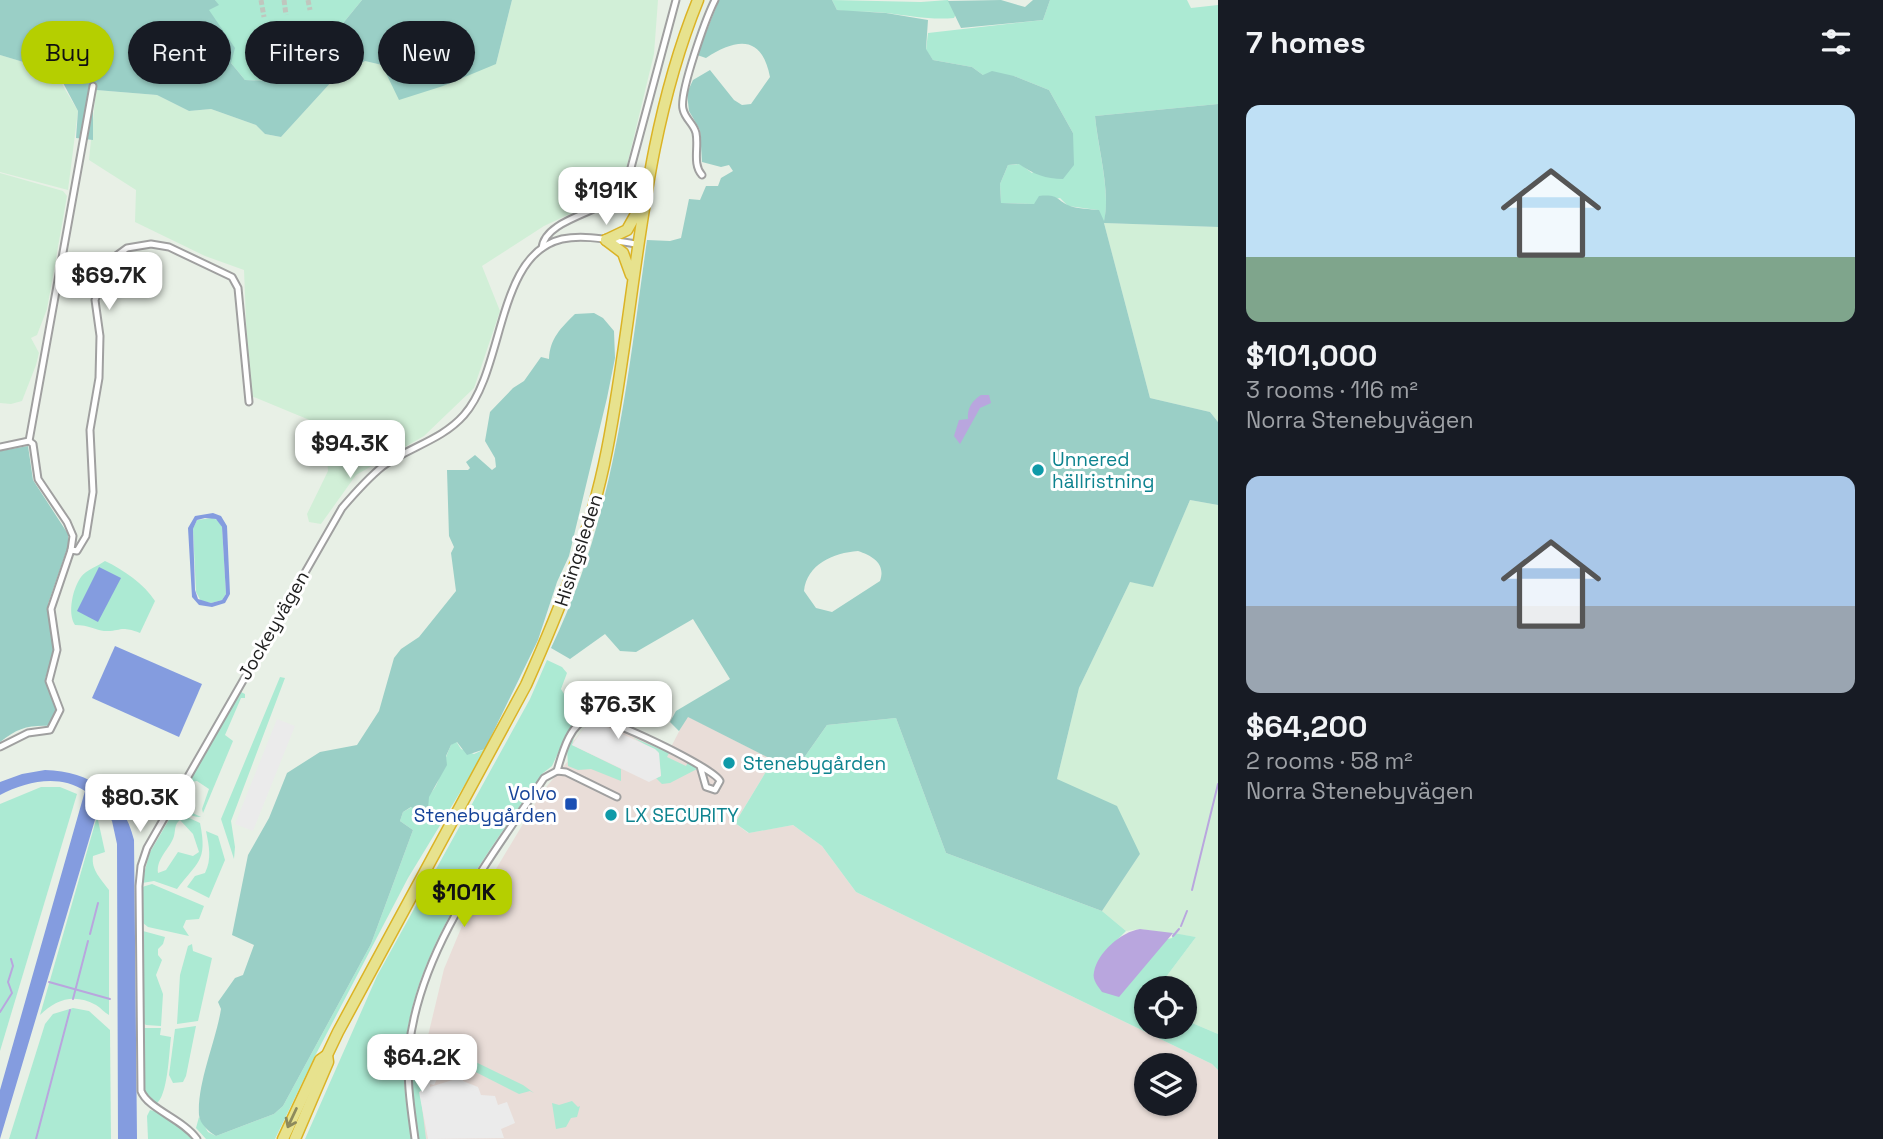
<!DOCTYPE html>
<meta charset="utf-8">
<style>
:root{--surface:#171b24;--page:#20242c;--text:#f1f3f6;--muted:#9ea1a6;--accent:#b5cf00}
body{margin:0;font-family:"Space Grotesk",sans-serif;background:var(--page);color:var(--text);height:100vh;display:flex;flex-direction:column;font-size:26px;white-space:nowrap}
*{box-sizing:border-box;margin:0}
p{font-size:23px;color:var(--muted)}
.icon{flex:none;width:38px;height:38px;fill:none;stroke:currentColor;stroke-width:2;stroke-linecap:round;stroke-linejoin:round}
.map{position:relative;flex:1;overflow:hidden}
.details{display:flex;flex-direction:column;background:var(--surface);width:665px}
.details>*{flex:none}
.banner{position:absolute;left:21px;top:21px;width:665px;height:63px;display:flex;gap:14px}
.tools{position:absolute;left:1134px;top:976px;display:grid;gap:14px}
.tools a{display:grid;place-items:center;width:63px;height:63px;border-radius:50%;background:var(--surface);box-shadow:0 2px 5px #0004;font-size:35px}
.price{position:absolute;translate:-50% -60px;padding:0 16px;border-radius:14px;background:#fff;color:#222;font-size:23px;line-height:46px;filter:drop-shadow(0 2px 4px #0008)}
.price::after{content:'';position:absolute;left:50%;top:42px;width:21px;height:16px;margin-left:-10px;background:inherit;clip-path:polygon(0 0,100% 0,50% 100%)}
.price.current{background:var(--accent);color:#111}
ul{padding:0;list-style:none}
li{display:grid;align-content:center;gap:14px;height:371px;padding:0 28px}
li span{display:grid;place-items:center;height:217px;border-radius:14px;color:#555}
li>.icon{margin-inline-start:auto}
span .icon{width:126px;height:126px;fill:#fffc;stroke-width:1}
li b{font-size:30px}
h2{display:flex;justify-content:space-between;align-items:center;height:84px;padding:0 28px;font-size:30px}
.tag{padding:0 24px;border-radius:32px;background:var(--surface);box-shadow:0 2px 5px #0004;font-size:24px;line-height:63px}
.tag.current{background:var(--accent);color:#111}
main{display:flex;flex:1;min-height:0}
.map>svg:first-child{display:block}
.industrial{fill:#e9ddd8;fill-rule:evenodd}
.farmland{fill:#d1efd7}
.grass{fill:#acead3;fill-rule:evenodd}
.forest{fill:#9acfc6;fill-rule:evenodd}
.pitch{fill:#849cdf;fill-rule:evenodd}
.parking{fill:#ebebeb}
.water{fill:#b9a6de}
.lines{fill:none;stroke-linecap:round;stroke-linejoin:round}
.stream{stroke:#b9a6de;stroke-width:2}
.street-tunnel{stroke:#c0c6be;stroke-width:5;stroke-dasharray:5 2.5;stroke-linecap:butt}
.street-casing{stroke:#a0a0a0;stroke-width:9}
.highway-casing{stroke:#dbb325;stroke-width:13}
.street{stroke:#fff;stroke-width:5}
.highway{stroke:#e7e28e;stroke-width:10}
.oneway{stroke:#8d8a5c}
.culture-dot{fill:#0f9aa8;stroke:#fff;stroke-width:2.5}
.transit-dot{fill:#1a4fb4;stroke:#fff;stroke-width:2.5}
.labels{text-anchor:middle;stroke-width:6;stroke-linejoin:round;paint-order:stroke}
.culture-label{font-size:19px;fill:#0d838f;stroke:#fff;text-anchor:start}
.street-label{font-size:19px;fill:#1f1f1f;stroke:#fff}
.transit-label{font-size:19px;fill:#164399;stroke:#fff;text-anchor:end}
</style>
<main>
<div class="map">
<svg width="1218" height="1139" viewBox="0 0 1218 1139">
<rect width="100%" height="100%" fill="#e8f0e6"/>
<!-- industrial -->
<path class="industrial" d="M597 714 671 747 687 716 773 760 735 823 748 833 793 825 822 846 856 892 1212 1064 1218 1070V1139H421L415 1090 444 969 462 926 542 792 569 760 570 745ZM1146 1066H1185V1104H1146Z"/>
<!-- farmland -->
<g class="farmland">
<polygon points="512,0 658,0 654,54 621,190 544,226 482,266 500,311 474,388 424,436 356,475 321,524 309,522 307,514 328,471 324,426 249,395 244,270 205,256 135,222 136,190 89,160 96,90 157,95 189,111 211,109 256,125 265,134 281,137 334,79 365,61 382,65 496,64"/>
<polygon points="50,51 54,54 63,86 78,111 68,190 0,172 0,55 30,64 42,54"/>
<polygon points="0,173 63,191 67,196 47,309 37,335 31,338 39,353 36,365 22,401 11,404 0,403"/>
<polygon points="1104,223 1218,227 1218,422 1210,412 1150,398"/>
<polygon points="1190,500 1218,505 1218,1034 1185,1020 1185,989 1157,989 1196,937 1140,929 1126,931 1102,911 1140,854 1057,779 1079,688 1130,582 1153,586"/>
</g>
<!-- grass -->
<g class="grass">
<polygon points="215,0 362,0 295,82 245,80 231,63 208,9 218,5"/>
<path d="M832 0 921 2 948 0 956 14 954 18C931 20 911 16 887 13 870 11 854 13 837 10Z"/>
<path d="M1050 0H1187L1191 8 1218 5V104L1095 116C1098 150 1111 191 1104 223L1098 210 1068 206 1060 198 1034 204 1001 203 1000 184 1008 165 1020 164 1032 173 1073 133 1049 90 1014 76 983 75 972 67 933 60 926 50 928 33 1043 20Z"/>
<polygon points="212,518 218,520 222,527 226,594 222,600 211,603 201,601 196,592 193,529 197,520"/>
<path d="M105 561C124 570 144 584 155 601L140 633C118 625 122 632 104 631 96 630 89 625 75 625 67 613 73 588 81 577 86 570 98 566 105 561Z"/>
<path d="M547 660 562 667 567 673 561 689 569 702 585 712 566 736 552 766 543 773C481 863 400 966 404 1080 405 1100 409 1120 412 1139H305L377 976 530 699Z"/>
<polygon points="280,677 285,678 231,821 235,847 234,859 221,819"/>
<path d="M239 691 245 694V698H241L225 735 233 741 203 813 202 809 209 789 197 781 190 782 179 801 180 807 201 817C192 818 180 810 176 803Z"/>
<polygon points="896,718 946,853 1102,911 1126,931 1103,954 1172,938 1173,933 1196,937 1157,989 1146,989 1146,1027 1185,1027 1185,1020 1218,1034 1218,1070 1212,1064 856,892 822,846 793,825 749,833 735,823 773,760 801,762 827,725"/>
<polygon points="632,737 669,753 667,757 686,766 688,762 697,769 670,783 662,784 656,778 661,776 658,752"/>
<polygon points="574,738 572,745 621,769 621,781 591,769 578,770 568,766 567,747"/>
<path d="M456 741 461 749 474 754 485 749 484 753 408 878 315 1056 275 1139H206L196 1128 199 1117 208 1132 216 1136 274 1114 283 1106 371 944 413 830 400 821 403 812C446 789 433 785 451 745Z"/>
<polygon points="41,787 60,787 77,794 0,1051 0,804"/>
<path d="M174 811 200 823C208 862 197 862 177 889L154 881 142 883 149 854ZM180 820 193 834 199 852 193 856 178 852 166 870 158 873C156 858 170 849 174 836 176 828 174 825 180 820Z"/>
<path d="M96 820H98L105 852 93 856C91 870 101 879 109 890V1015C105 1013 101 1008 96 1005 75 993 56 999 40 1015Z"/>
<path d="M206 831 218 836 225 860 209 898 187 887 195 876 205 873C212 859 209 846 206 831Z"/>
<polygon points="152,884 204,906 199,919 186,920 183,927 189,936 148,927 143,923 142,887"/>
<polygon points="143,931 165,937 163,944 158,949 158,955 162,960 156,975 163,994 161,1026 146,1025 142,1022"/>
<polygon points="192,944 193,951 212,958 198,1021 177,1024 180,975 188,946"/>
<polygon points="73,1008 89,1011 110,1030 111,1139 9,1139 45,1024 53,1014"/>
<polygon points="196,1026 186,1076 183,1082 173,1083 169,1075 175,1029"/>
<path d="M143 1028H161L160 1035 171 1037C169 1052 168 1096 156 1104L152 1103 143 1091Z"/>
<polygon points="453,1051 523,1085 534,1093 530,1091 519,1094 454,1061 451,1057"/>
<polygon points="420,1057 433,1059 422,1079 425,1081 424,1090 420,1091 426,1139 418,1139 411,1080 413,1062"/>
<polygon points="572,1101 578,1107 580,1106 577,1117 571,1118 566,1127 556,1129 552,1103 559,1105"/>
<path d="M150 1110C166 1113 184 1126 193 1139H148L147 1116Z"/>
</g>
<!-- forest -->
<g class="forest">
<polygon points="0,0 215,0 219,5 209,10 235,48 231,63 245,80 295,82 362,0 512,0 496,64 443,86 399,100 382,65 365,61 334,79 281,137 265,134 256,125 211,109 189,111 157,95 96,90 93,107 93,140 76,138 78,111 52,62 54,54 49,51 42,54 30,64 0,55"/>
<path d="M719 0H832L837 10 886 13 928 20 926 49 933 60 972 67 983 75 992 71 1014 76 1049 90 1073 133 1074 165 1063 179C1046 179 1033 174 1019 164L1008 165 1000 184 1001 203 1034 204 1039 196C1060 194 1055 200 1070 206 1078 209 1090 209 1099 210L1104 221C1111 191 1098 149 1095 116L1218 104V227L1104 223 1150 398 1210 412 1218 422V505L1190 500 1153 587 1130 582 1079 688 1057 779 1117 806 1140 854 1102 911 946 853 896 718 827 725 801 762 773 760 688 717 679 731 670 722 676 711 730 679 693 619 636 652 620 651 605 634 570 659 551 648C615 515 627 382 647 240L670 241 681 238 689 199 700 200 706 186H718L721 178 733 171 729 165 721 167 702 162 700 130 689 111 687 93 693 80 710 70 734 100 742 105 751 104 770 77C762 35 737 38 706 58L697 55ZM858 551C873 556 886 564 880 581L832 612 816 608 804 591C807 564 833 553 858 551Z"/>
<polygon points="1001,0 1025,7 1033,0 1050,0 1043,20 961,28 948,1"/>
<path d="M594 313 603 318 614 331 615 358 607 398 569 556 557 582 538 640 485 749 467 755 457 742 451 745 446 756 447 765 429 797 428 809 420 811 411 807 403 812 400 821 413 830 371 944 283 1106 274 1114 216 1136C208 1131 200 1124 199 1115 197 1083 216 1041 221 1009L218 1002 235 978 243 975 254 945 232 935 248 855 269 818 287 773 320 752 357 745 379 711 394 658 401 649 419 637 456 591 451 553 454 547 449 536 447 470H468L470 468 466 462 475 455 492 470 496 467 495 458 485 441 490 412 513 388 524 381 541 357 549 359C550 338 561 328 575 314Z"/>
<path d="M28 446 33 480 68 534V546L48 604 55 649 45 679 57 710 51 726C28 725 18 728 0 742V451Z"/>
</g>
<!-- pitch -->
<g class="pitch">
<path d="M213 513 221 516 227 526 230 594 225 603 212 607 199 605 192 597 188 528 195 516ZM205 518 216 519 222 527 226 594 222 600 211 603 198 599 195 590 193 529 197 520Z"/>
<polygon points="99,567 121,578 98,622 77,611"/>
<polygon points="115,646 202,684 179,737 92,698"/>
<path d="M45 770C91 771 123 795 134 840L137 1139H118L117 844 112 821 100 803 0 1139V1090L85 791C59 774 27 781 0 795V782L22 774Z"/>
</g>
<!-- parking -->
<g class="parking">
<polygon points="277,719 295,726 253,831 235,824"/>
<polygon points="596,722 655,749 659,753 661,776 649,782 572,745 584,728"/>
<polygon points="431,1061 443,1067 434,1085 430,1084 430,1087 462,1077 463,1081 478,1087 481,1095 495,1096 498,1105 507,1102 515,1123 501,1129 504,1138 428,1139 419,1092 424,1090 425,1081 421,1079"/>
</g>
<!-- water -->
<g class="water">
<path d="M981 395H989L991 403 980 408 960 444 954 436 959 420 968 419C967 408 972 401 981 395Z"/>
<path d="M1140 929 1173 933 1119 997 1102 992C1098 986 1092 980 1094 972 1098 952 1121 932 1140 929Z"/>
</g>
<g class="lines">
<!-- stream -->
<g class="stream">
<polyline points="1192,890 1218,784"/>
<polyline points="1181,926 1187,911"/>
<polyline points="90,934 98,903"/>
<polyline points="1173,936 1179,929"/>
<polyline points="49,982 110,999"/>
<polyline points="73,999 88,941"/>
<polyline points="0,1012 12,993 8,982 13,966 11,959"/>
<polyline points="36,1139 70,1010"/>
</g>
<!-- street-tunnel -->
<g class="street-tunnel">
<polyline points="261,0 264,17"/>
<polyline points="284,0 286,15"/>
<polyline points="308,0 310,10"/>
</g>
<!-- street casing -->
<g class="street-casing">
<g id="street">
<path d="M702 175C692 164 699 147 696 133 694 124 685 119 683 109 679 93 706 18 715 0"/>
<path d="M542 248C545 218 606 212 625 190L676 0"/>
<polyline points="29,441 93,86"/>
<polyline points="0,447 29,441 33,444 38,479 67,522 73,536 71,550 51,609 57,650 49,681 60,710 50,730 28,733 0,747"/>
<polyline points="71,550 77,551 86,536 93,492 90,430 99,378 100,336 95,300 107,269 112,259 127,248 151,244 169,247 232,277 238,288 249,402"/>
<path d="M557 771C562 754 570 722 590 718 605 715 714 768 720 781L715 790 706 787 700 766"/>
<path d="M197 1139C183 1119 148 1109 141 1091L139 886 141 866 147 848 342 508C354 494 368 478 383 466 409 447 442 440 464 415 505 369 496 254 562 239 586 234 613 241 637 244"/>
<path d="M415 1139C411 1109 406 1079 409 1048 420 947 489 861 544 778L557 771 566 772 617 797"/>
</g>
</g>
<!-- highway casing -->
<g class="highway-casing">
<g id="highway">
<polyline points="606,240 627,230 640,207"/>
<polyline points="606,240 623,253 631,275"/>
<polyline points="283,1139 320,1060 327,1055"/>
<path d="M295 1139 328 1062 327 1055 338 1032 526 685C560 609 591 532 607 450 637 299 639 145 698 0"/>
</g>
</g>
<!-- street -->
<use href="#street" class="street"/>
<!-- highway -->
<use href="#highway" class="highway"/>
</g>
<!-- one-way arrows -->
<defs><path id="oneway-shaft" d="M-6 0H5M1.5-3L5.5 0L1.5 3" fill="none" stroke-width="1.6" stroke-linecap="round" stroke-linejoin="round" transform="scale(1.75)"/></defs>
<use class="oneway" href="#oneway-shaft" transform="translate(292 1118) rotate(115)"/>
<!-- markers -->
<g class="culture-dot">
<circle cx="1038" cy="470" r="7"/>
<circle cx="729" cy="763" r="7"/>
<circle cx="611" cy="815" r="7"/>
</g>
<rect class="transit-dot" x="564" y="797" width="14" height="14" rx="3.5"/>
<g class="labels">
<!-- culture labels -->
<g class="culture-label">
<text x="1052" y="466">Unnered<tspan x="1052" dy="22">hällristning</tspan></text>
<text x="743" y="770">Stenebygården</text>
<text x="625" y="822">LX SECURITY</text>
</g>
<!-- street labels -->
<g class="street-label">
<text transform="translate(578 550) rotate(-72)" y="7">Hisingsleden</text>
<text transform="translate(273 625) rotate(-60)" y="7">Jockeyvägen</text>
</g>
<!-- transit labels -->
<g class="transit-label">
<text x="557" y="800">Volvo<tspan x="557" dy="22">Stenebygården</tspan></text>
</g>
</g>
</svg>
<div class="tools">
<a><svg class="icon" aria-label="locate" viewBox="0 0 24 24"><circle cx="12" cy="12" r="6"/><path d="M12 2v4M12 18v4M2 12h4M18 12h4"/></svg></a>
<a><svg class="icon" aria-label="layers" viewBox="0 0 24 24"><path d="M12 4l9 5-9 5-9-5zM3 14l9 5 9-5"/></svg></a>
</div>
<b class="price" style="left:606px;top:227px">$191K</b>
<b class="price" style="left:109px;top:312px">$69.7K</b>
<b class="price" style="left:350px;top:480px">$94.3K</b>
<b class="price" style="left:618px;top:741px">$76.3K</b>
<b class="price" style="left:140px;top:834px">$80.3K</b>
<b class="price current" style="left:464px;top:929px">$101K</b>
<b class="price" style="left:422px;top:1094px">$64.2K</b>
<div class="banner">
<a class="tag current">Buy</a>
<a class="tag">Rent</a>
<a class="tag">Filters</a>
<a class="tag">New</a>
</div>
</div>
<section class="details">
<h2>7 homes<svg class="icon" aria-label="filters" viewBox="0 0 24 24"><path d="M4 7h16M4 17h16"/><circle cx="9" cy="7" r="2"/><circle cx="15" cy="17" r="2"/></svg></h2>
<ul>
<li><span style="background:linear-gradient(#bfe0f5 70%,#7fa58c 0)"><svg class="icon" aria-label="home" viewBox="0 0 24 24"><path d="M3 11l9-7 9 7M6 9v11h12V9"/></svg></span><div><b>$101,000</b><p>3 rooms · 116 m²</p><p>Norra Stenebyvägen</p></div></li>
<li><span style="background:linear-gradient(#a9c7e8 60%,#9aa5b1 0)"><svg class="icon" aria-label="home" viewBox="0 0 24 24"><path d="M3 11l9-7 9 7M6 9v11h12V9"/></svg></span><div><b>$64,200</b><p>2 rooms · 58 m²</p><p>Norra Stenebyvägen</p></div></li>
</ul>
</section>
</main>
